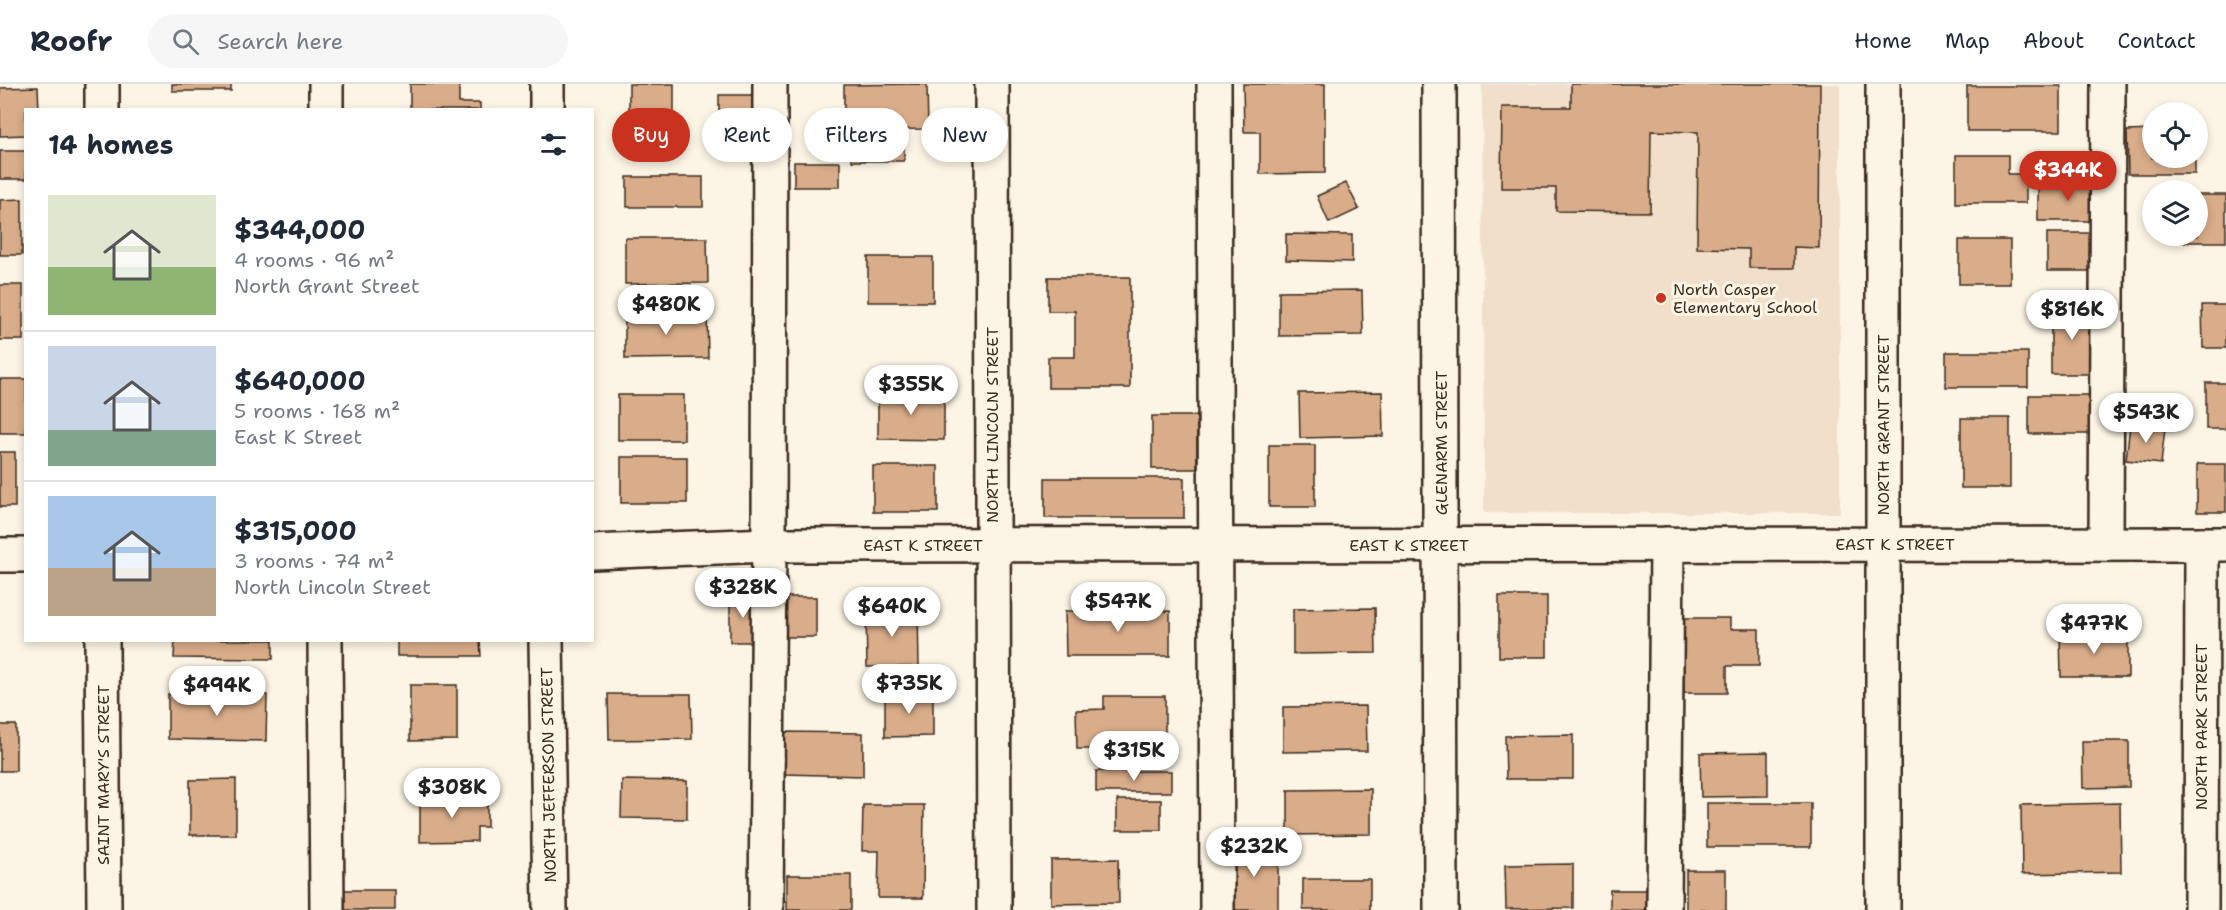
<!DOCTYPE html>
<meta charset="utf-8">
<style>
:root{--surface:#fff;--page:#f6f6f7;--text:#1f2937;--muted:#747a83;--line:#e0e1e3;--accent:#c8321e}
body{margin:0;font-family:"Shantell Sans",sans-serif;background:var(--page);color:var(--text);height:100vh;display:flex;flex-direction:column;font-size:22px;white-space:nowrap}
*{box-sizing:border-box;margin:0}
p{font-size:20px;color:var(--muted)}
.icon{flex:none;width:33px;height:33px;fill:none;stroke:currentColor;stroke-width:2;stroke-linecap:round;stroke-linejoin:round}
.map{position:relative;flex:1;overflow:hidden}
.sheet{position:absolute;left:24px;top:24px;width:570px;height:534px;display:flex;flex-direction:column;background:var(--surface);border-radius:0px;box-shadow:0 3px 9px #0003}
.sheet>*{flex:none}
.hud{position:absolute;left:612px;top:24px;width:570px;height:54px;display:flex;gap:12px}
.fabs{position:absolute;left:2142px;top:18px;display:grid;gap:12px}
.fabs a{display:grid;place-items:center;width:66px;height:66px;border-radius:50%;background:var(--surface);box-shadow:0 3px 9px #0003;font-size:30px}
.price{position:absolute;translate:-50% -51px;padding:0 14px;border-radius:21px;background:#fff;color:#222;font-size:20px;line-height:39px;filter:drop-shadow(0 2px 3px #0008)}
.price::after{content:'';position:absolute;left:50%;top:36px;width:18px;height:14px;margin-left:-9px;background:inherit;clip-path:polygon(0 0,100% 0,50% 100%)}
.price.on{background:var(--accent);color:#fff}
ul{padding:0;list-style:none}
li{display:flex;align-items:center;gap:18px;height:150px;padding:0 24px}
li+li{border-top:2px solid var(--line)}
li span{display:grid;place-items:center;flex:none;width:168px;height:120px;border-radius:0px;color:#555}
li>.icon{margin-inline-start:auto}
span .icon{width:72px;height:72px;fill:#fffc;stroke-width:1}
li b{font-size:26px}
h2{display:flex;justify-content:space-between;align-items:center;height:72px;padding:0 24px;font-size:26px}
.chip{padding:0 21px;border-radius:27px;background:var(--surface);box-shadow:0 3px 9px #0003;font-size:21px;line-height:54px}
.chip.on{background:var(--accent);color:#fff}
header{display:flex;align-items:center;gap:36px;box-sizing:border-box;height:84px;padding:0 30px;background:var(--surface);border-bottom:2px solid var(--line)}
header strong{font-size:28px}
nav{display:flex;gap:33px;margin-inline-start:auto;font-size:21px}
.search{width:420px;height:54px;background:var(--page);display:flex;align-items:center;gap:15px;box-sizing:border-box;padding:0 21px;border-radius:33px;color:var(--muted);font-size:22px}
.map>svg:first-child{display:block}
.built{fill:#f2dfca}
.building{fill:#d9ad8a;stroke:#3b2a1e;stroke-width:1.5}
.lines{fill:none;stroke-linecap:round;stroke-linejoin:round}
.minor-casing{stroke:#3b2a1e;stroke-width:38}
.minor{stroke:#fcf5e5;stroke-width:33}
.poi-dot{fill:#c8321e;stroke:#fcf5e5;stroke-width:2}
.labels{text-anchor:middle;stroke-width:6;stroke-linejoin:round;paint-order:stroke}
.poi-label{font-size:16px;fill:#3b2a1e;stroke:#fcf5e5;text-anchor:start}
.street-label{font-size:16px;fill:#3b2a1e;stroke:#fcf5e5}
</style>
<header>
<strong>Roofr</strong>
<div class="search"><svg class="icon" aria-label="search" viewBox="0 0 24 24"><circle cx="10" cy="10" r="6"/><path d="M15 15l6 6"/></svg>Search here</div>
<nav><a>Home</a><a>Map</a><a>About</a><a>Contact</a></nav>
</header>
<div class="map">
<svg width="2226" height="826" viewBox="0 0 2226 826">
<rect width="100%" height="100%" fill="#fcf5e5"/>
<filter id="ink" filterUnits="userSpaceOnUse"><feTurbulence type="fractalNoise" baseFrequency=".0167" numOctaves="2"/><feDisplacementMap in="SourceGraphic" scale="12" xChannelSelector="R" yChannelSelector="G"/><feConvolveMatrix kernelMatrix="1 2 1 2 8 2 1 2 1" color-interpolation-filters="sRGB"/></filter>
<g filter="url(#ink)">
<!-- built -->
<polygon class="built" points="1482,0 1840,0 1840,429 1484,429"/>
<!-- building -->
<g class="building">
<rect x="172" y="0" width="59" height="7"/>
<polygon points="410,0 459,0 459,19 480,19 480,26 410,26"/>
<rect x="629" y="0" width="45" height="34"/>
<polygon points="927,0 928,45 844,46 844,1"/>
<polygon points="1243,0 1325,0 1325,89 1260,90 1260,48 1244,48"/>
<polygon points="1571,0 1820,0 1819,164 1794,163 1794,184 1749,184 1749,165 1697,164 1698,48 1651,47 1650,128 1556,127 1556,104 1501,104 1502,23 1571,23"/>
<rect x="1967" y="2" width="94" height="45"/>
<polygon points="38,3 39,26 26,26 26,51 0,52 0,4"/>
<rect x="719" y="11" width="39" height="40"/>
<polygon points="2152,46 2152,74 2195,74 2195,90 2128,90 2127,47"/>
<rect x="852" y="57" width="52" height="20"/>
<rect x="0" y="67" width="26" height="28"/>
<polygon points="1956,71 2008,71 2008,90 2026,90 2026,119 1956,119"/>
<rect x="794" y="78" width="46" height="25"/>
<rect x="627" y="93" width="76" height="30"/>
<rect x="2038" y="98" width="61" height="39"/>
<polygon points="1346,99 1359,125 1329,139 1317,112"/>
<polygon points="2198,111 2226,111 2226,158 2167,158 2167,152 2198,152"/>
<polygon points="22,115 22,171 0,171 0,116"/>
<rect x="2047" y="149" width="48" height="38"/>
<polygon points="1286,150 1352,151 1352,178 1286,176"/>
<polygon points="625,154 707,154 708,199 625,200"/>
<rect x="1959" y="156" width="51" height="44"/>
<rect x="868" y="173" width="65" height="45"/>
<polygon points="1048,193 1130,193 1130,304 1048,304 1048,273 1075,273 1075,227 1048,227"/>
<rect x="0" y="201" width="23" height="55"/>
<polygon points="1362,206 1363,251 1279,252 1279,207"/>
<polygon points="2202,221 2226,221 2226,264 2203,264"/>
<rect x="2051" y="224" width="43" height="66"/>
<polygon points="707,229 708,274 625,275 625,230"/>
<rect x="1946" y="268" width="82" height="35"/>
<rect x="0" y="295" width="26" height="54"/>
<rect x="2206" y="299" width="20" height="46"/>
<polygon points="1382,308 1383,352 1300,354 1299,309"/>
<polygon points="878,309 944,310 944,356 878,355"/>
<rect x="618" y="311" width="66" height="45"/>
<rect x="2029" y="311" width="65" height="39"/>
<rect x="1152" y="332" width="45" height="53"/>
<rect x="1961" y="334" width="49" height="70"/>
<polygon points="2130,341 2165,344 2161,380 2126,376"/>
<rect x="1269" y="361" width="46" height="62"/>
<rect x="0" y="368" width="15" height="55"/>
<rect x="621" y="373" width="66" height="46"/>
<rect x="2197" y="380" width="29" height="48"/>
<rect x="873" y="382" width="65" height="46"/>
<rect x="1045" y="394" width="139" height="40"/>
<rect x="730" y="512" width="25" height="46"/>
<rect x="1499" y="512" width="48" height="61"/>
<rect x="783" y="513" width="33" height="40"/>
<polygon points="1375,524 1376,569 1293,570 1293,525"/>
<polygon points="866,525 918,525 919,583 867,583"/>
<polygon points="1065,527 1170,527 1170,572 1066,572"/>
<polygon points="1684,534 1730,534 1730,545 1759,545 1759,582 1727,582 1727,609 1684,609"/>
<polygon points="2060,549 2128,549 2128,593 2061,593"/>
<polygon points="175,556 273,556 273,575 174,574"/>
<polygon points="397,556 480,556 481,572 397,572"/>
<polygon points="410,601 457,601 457,656 410,657"/>
<polygon points="885,609 933,609 933,652 885,653"/>
<polygon points="168,610 267,611 266,657 168,655"/>
<polygon points="608,610 691,610 692,655 609,656"/>
<polygon points="1104,612 1165,612 1165,665 1077,665 1076,626 1104,625"/>
<polygon points="1366,622 1367,667 1283,668 1283,623"/>
<rect x="0" y="641" width="16" height="46"/>
<polygon points="784,648 863,649 863,692 783,690"/>
<polygon points="1573,651 1573,695 1506,695 1505,652"/>
<polygon points="2082,657 2129,657 2129,703 2083,704"/>
<polygon points="1768,668 1768,712 1701,713 1700,669"/>
<rect x="1096" y="687" width="75" height="21"/>
<polygon points="236,695 236,751 190,751 190,696"/>
<polygon points="622,696 687,697 687,735 621,734"/>
<polygon points="1371,705 1371,750 1288,751 1288,706"/>
<polygon points="487,713 487,743 477,743 477,757 420,758 420,714"/>
<rect x="1117" y="716" width="44" height="30"/>
<rect x="1707" y="719" width="104" height="44"/>
<polygon points="2120,719 2121,788 2022,790 2021,721"/>
<polygon points="863,721 924,721 923,814 878,814 879,767 862,767"/>
<rect x="1230" y="761" width="48" height="65"/>
<polygon points="1118,775 1119,819 1051,820 1051,776"/>
<polygon points="1573,780 1573,824 1506,825 1505,781"/>
<rect x="1686" y="786" width="40" height="40"/>
<rect x="787" y="791" width="64" height="35"/>
<rect x="1303" y="795" width="67" height="31"/>
<polygon points="342,806 395,806 395,826 343,826"/>
<rect x="1610" y="806" width="43" height="20"/>
</g>
<g class="lines">
<!-- minor casing -->
<g class="minor-casing">
<g id="minor">
<polyline points="102,0 102,26"/>
<polyline points="992,0 994,826"/>
<polyline points="1214,0 1217,826"/>
<polyline points="1439,0 1441,826"/>
<polyline points="1883,0 1883,826"/>
<polyline points="326,26 326,0"/>
<polyline points="547,26 547,0"/>
<polyline points="2106,460 2108,0"/>
<polyline points="592,468 769,461 2226,460"/>
<polyline points="0,471 26,471"/>
<polyline points="102,556 104,826"/>
<polyline points="325,556 327,826"/>
<polyline points="546,556 550,826"/>
<polyline points="766,826 769,461 770,0"/>
<polyline points="1664,826 1667,460"/>
<polyline points="2201,826 2202,460"/>
</g>
</g>
<!-- minor -->
<use href="#minor" class="minor"/>
</g>
</g>
<!-- markers -->
<circle class="poi-dot" cx="1661" cy="214" r="6"/>
<g class="labels">
<!-- poi labels -->
<g class="poi-label">
<text x="1673" y="211">North Casper<tspan x="1673" dy="18">Elementary School</tspan></text>
</g>
<!-- street labels -->
<g class="street-label">
<text transform="translate(992 341) rotate(-90)" y="6">NORTH LINCOLN STREET</text>
<text transform="translate(1883 341) rotate(-90)" y="6">NORTH GRANT STREET</text>
<text transform="translate(1441 359) rotate(-90)" y="6">GLENARM STREET</text>
<text x="1895" y="466">EAST K STREET</text>
<text x="923" y="467">EAST K STREET</text>
<text x="1409" y="467">EAST K STREET</text>
<text transform="translate(2201 643) rotate(-90)" y="6">NORTH PARK STREET</text>
<text transform="translate(103 691) rotate(-90)" y="6">SAINT MARY'S STREET</text>
<text transform="translate(548 691) rotate(-91)" y="6">NORTH JEFFERSON STREET</text>
</g>
</g>
</svg>
<div class="fabs">
<a><svg class="icon" aria-label="locate" viewBox="0 0 24 24"><circle cx="12" cy="12" r="6"/><path d="M12 2v4M12 18v4M2 12h4M18 12h4"/></svg></a>
<a><svg class="icon" aria-label="layers" viewBox="0 0 24 24"><path d="M12 4l9 5-9 5-9-5zM3 14l9 5 9-5"/></svg></a>
</div>
<b class="price on" style="left:2068px;top:118px">$344K</b>
<b class="price" style="left:666px;top:252px">$480K</b>
<b class="price" style="left:2072px;top:257px">$816K</b>
<b class="price" style="left:911px;top:332px">$355K</b>
<b class="price" style="left:2146px;top:360px">$543K</b>
<b class="price" style="left:743px;top:535px">$328K</b>
<b class="price" style="left:1118px;top:549px">$547K</b>
<b class="price" style="left:892px;top:554px">$640K</b>
<b class="price" style="left:2094px;top:571px">$477K</b>
<b class="price" style="left:909px;top:631px">$735K</b>
<b class="price" style="left:217px;top:633px">$494K</b>
<b class="price" style="left:1134px;top:698px">$315K</b>
<b class="price" style="left:452px;top:735px">$308K</b>
<b class="price" style="left:1254px;top:794px">$232K</b>
<div class="hud">
<a class="chip on">Buy</a>
<a class="chip">Rent</a>
<a class="chip">Filters</a>
<a class="chip">New</a>
</div>
<section class="sheet">
<h2>14 homes<svg class="icon" aria-label="filters" viewBox="0 0 24 24"><path d="M4 7h16M4 17h16"/><circle cx="9" cy="7" r="2"/><circle cx="15" cy="17" r="2"/></svg></h2>
<ul>
<li><span style="background:linear-gradient(#dfe7d0 60%,#8fb573 0)"><svg class="icon" aria-label="home" viewBox="0 0 24 24"><path d="M3 11l9-7 9 7M6 9v11h12V9"/></svg></span><div><b>$344,000</b><p>4 rooms · 96 m²</p><p>North Grant Street</p></div></li>
<li><span style="background:linear-gradient(#c9d6e8 70%,#7fa58c 0)"><svg class="icon" aria-label="home" viewBox="0 0 24 24"><path d="M3 11l9-7 9 7M6 9v11h12V9"/></svg></span><div><b>$640,000</b><p>5 rooms · 168 m²</p><p>East K Street</p></div></li>
<li><span style="background:linear-gradient(#a9c7e8 60%,#b9a48a 0)"><svg class="icon" aria-label="home" viewBox="0 0 24 24"><path d="M3 11l9-7 9 7M6 9v11h12V9"/></svg></span><div><b>$315,000</b><p>3 rooms · 74 m²</p><p>North Lincoln Street</p></div></li>
</ul>
</section>
</div>
